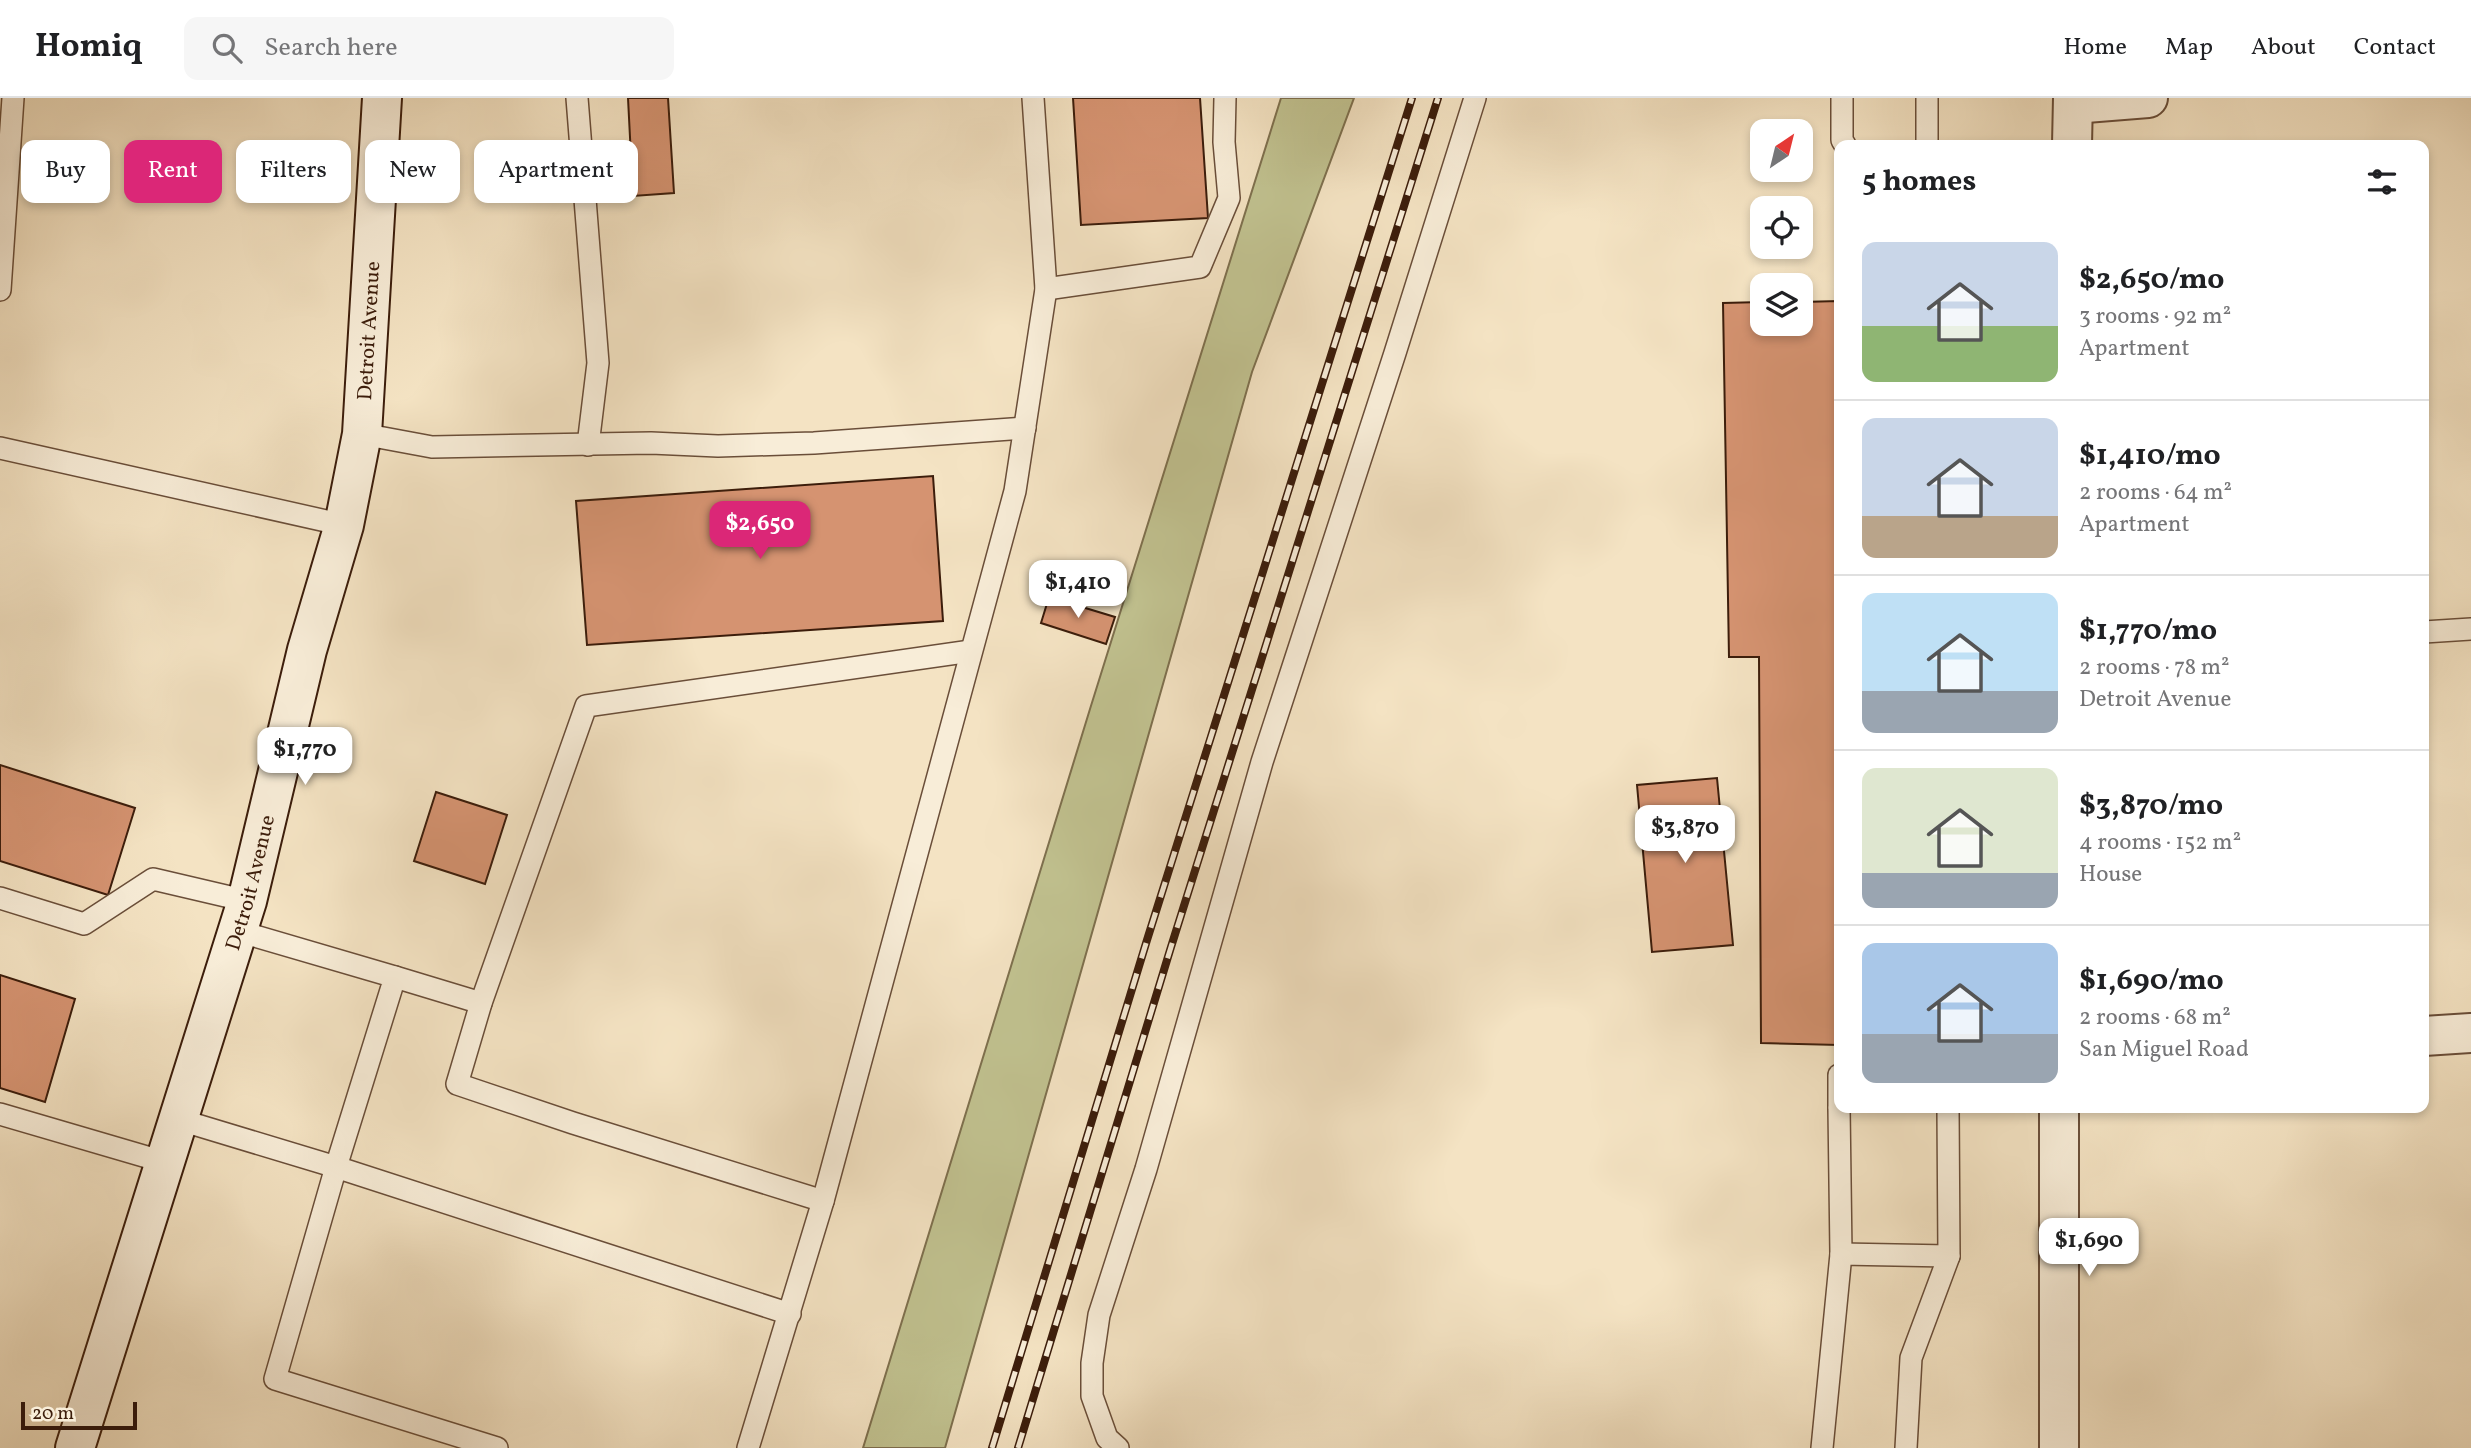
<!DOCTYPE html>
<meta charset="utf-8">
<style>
:root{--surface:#fff;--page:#f6f6f6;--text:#202124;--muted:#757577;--line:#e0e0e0;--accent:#db2777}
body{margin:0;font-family:Vollkorn,serif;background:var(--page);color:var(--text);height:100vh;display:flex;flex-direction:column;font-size:26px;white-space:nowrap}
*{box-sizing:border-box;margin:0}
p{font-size:23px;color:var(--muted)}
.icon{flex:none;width:38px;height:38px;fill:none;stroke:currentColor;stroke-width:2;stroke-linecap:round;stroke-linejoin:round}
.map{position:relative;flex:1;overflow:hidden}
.sheet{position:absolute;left:1834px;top:42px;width:595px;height:973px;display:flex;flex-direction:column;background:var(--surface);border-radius:14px;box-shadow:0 4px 10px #0003}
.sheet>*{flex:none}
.guide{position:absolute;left:21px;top:42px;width:665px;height:63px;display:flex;gap:14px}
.needle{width:46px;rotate:35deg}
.buttons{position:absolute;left:1750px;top:21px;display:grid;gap:14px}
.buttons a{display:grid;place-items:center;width:63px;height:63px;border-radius:14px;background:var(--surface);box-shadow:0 4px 10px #0003;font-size:35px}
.scale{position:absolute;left:21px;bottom:18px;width:116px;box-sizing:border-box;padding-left:7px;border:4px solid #3c1d0b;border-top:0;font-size:19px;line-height:24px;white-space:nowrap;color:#3c1d0b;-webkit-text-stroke:5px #f8edd8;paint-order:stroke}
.price{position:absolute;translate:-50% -60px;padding:0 16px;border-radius:14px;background:#fff;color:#222;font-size:23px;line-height:46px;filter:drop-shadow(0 2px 4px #0008)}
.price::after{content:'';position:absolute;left:50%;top:42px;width:21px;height:16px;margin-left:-10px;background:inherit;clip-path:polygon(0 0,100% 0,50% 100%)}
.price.current{background:var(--accent);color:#fff}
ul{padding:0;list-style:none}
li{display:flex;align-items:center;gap:21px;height:175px;padding:0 28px}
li+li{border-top:2px solid var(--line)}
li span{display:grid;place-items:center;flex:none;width:196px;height:140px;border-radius:14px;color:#555}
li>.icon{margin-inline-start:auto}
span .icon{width:84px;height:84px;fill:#fffc;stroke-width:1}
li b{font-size:30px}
h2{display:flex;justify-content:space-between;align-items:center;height:84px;padding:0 28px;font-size:30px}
.pill{padding:0 24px;border-radius:14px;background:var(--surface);box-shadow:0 4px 10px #0003;font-size:24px;line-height:63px}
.pill.current{background:var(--accent);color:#fff}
header{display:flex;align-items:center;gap:42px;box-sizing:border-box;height:98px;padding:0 35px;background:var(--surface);border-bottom:2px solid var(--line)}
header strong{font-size:33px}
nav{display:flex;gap:38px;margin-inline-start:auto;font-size:24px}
.search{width:490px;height:63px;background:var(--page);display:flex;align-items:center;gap:18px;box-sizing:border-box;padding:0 24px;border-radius:14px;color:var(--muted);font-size:26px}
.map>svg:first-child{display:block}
.green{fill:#c1c290;stroke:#7e704e;stroke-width:2}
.building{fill:#d59371;stroke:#3c1d0b;stroke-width:2}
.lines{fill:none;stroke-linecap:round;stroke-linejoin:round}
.lane-casing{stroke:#6a4e39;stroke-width:24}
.street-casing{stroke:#6a4e39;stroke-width:42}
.secondary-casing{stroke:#3c1d0b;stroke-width:42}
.lane{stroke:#f8edd8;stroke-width:21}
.street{stroke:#f8edd8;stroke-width:38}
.secondary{stroke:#f8edd8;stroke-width:38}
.rail-casing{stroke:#3c1d0b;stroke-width:8}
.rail{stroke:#f8edd8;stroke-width:5;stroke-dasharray:16;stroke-linecap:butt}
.labels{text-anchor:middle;stroke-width:5;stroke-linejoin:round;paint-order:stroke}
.street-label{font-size:21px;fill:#3c1d0b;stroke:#f8edd8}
</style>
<header>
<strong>Homiq</strong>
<div class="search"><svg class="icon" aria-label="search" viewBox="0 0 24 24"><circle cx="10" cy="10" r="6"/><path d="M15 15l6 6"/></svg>Search here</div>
<nav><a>Home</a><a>Map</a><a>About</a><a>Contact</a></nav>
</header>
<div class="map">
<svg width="2471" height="1350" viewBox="0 0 2471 1350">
<rect width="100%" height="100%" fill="#f4e3c3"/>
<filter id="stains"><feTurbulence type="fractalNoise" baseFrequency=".00286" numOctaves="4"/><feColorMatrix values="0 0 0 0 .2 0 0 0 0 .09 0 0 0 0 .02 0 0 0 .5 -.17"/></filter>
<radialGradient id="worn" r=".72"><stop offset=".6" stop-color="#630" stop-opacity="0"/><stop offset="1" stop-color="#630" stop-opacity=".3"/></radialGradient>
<!-- green -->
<polygon class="green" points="1281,0 1354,0 1252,274 945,1350 863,1350 1090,611"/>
<!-- building -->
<g class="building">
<polygon points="628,0 668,0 674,95 633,98"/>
<polygon points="1073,0 1200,0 1208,120 1081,127"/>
<polygon points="1839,203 1839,947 1761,945 1759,559 1729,559 1723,205 1762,204 1762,226 1801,226 1801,204"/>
<polygon points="933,378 943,523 587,547 576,403"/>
<polygon points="1049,499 1115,519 1106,546 1041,525"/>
<polygon points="0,667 135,710 108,797 0,763"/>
<polygon points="1717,680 1733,847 1652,854 1637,687"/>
<polygon points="436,694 507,717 485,786 414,763"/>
<polygon points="0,877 75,901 45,1004 0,990"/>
</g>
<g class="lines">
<!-- lane casing -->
<g class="lane-casing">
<g id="lane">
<polyline points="577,0 598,265 588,347"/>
<polyline points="1842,0 1842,42 1845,47"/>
<polyline points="1927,47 1927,0"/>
<polyline points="1046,191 1200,169 1229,100 1224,44 1225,0"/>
<polyline points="0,192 13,0"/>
<polyline points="362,336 432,349 651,345 718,348 814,345 1025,330"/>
<polyline points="0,350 344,427"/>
<polyline points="2424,534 2471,531"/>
<polyline points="0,800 84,826 153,781 247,803"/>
<polyline points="395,879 481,905"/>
<polyline points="1839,977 1839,1009"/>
<polyline points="1839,1010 1841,1156"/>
<polyline points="0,1016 164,1064"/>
<polyline points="177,1021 336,1069 395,879 238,833"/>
<polyline points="823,1103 573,1025 457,986 481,905 586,608 971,553"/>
<polyline points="497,1350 275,1281 336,1069 790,1216"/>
<polyline points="748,1350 823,1103 1015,393 1046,191 1033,0"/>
<polyline points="1118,1350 1107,1340 1092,1298 1092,1265 1099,1217 1146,1071 1262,664 1395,255 1475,0"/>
<polyline points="1822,1350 1841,1156 1949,1158"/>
<polyline points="1906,1350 1911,1260 1949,1158 1948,1010"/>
</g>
</g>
<!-- street casing -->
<g class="street-casing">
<g id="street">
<polyline points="2073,6 2148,0"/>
<polyline points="2072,47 2073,0"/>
<polyline points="2424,938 2471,935"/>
<polyline points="2059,1010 2059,1350"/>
</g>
</g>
<!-- secondary casing -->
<g class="secondary-casing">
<g id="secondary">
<path id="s1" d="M75 1350 247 803 307 552 344 427 362 336 382 0"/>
</g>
</g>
<!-- lane -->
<use href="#lane" class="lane"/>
<!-- street -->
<use href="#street" class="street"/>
<!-- secondary -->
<use href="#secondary" class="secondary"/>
<!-- rail casing -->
<g class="rail-casing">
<g id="rail">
<polyline points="992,1350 1147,842 1412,0"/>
<polyline points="1018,1350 1171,849 1438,0"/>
</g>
</g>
<!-- rail -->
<use href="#rail" class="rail"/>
</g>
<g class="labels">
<!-- street labels -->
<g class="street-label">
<text dy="7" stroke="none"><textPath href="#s1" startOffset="1158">Detroit Avenue</textPath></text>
<text dy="7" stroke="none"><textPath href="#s1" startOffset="592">Detroit Avenue</textPath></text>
</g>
</g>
<rect width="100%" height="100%" filter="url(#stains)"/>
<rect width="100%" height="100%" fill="url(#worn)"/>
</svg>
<div class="buttons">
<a><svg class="needle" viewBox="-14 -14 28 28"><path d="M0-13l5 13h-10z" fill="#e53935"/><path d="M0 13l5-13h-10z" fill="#757577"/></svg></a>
<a><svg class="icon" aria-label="locate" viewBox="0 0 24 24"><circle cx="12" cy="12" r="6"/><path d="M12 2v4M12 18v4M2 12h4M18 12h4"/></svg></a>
<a><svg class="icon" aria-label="layers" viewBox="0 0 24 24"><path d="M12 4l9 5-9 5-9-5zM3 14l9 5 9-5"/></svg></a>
</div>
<div class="scale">20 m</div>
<b class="price current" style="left:760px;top:463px">$2,650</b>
<b class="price" style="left:1078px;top:522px">$1,410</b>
<b class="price" style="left:305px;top:689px">$1,770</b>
<b class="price" style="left:1685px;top:767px">$3,870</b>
<b class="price" style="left:2089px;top:1180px">$1,690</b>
<div class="guide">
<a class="pill">Buy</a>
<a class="pill current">Rent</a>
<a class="pill">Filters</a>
<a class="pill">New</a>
<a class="pill">Apartment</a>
</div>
<section class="sheet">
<h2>5 homes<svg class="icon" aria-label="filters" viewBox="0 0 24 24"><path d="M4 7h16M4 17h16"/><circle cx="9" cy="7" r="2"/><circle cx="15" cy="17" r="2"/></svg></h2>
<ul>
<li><span style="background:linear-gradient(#c9d6e8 60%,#8fb573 0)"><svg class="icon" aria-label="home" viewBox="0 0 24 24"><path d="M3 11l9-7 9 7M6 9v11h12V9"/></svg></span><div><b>$2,650/mo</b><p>3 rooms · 92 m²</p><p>Apartment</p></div></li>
<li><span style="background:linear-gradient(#c9d6e8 70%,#b9a48a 0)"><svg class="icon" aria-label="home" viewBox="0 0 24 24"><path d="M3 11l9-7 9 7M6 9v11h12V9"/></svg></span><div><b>$1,410/mo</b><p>2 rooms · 64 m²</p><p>Apartment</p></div></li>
<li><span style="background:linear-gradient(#bfe0f5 70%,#9aa5b1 0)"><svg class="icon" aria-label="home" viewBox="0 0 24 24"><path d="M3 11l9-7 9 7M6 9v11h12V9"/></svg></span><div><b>$1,770/mo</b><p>2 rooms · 78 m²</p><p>Detroit Avenue</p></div></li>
<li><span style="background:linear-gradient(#dfe7d0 75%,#9aa5b1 0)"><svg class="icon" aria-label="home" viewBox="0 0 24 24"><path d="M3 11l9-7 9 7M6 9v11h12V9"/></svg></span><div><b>$3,870/mo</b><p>4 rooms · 152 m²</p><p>House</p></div></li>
<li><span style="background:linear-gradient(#a9c7e8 65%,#9aa5b1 0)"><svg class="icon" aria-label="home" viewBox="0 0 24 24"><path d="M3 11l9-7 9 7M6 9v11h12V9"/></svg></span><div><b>$1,690/mo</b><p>2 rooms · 68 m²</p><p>San Miguel Road</p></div></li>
</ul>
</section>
</div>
